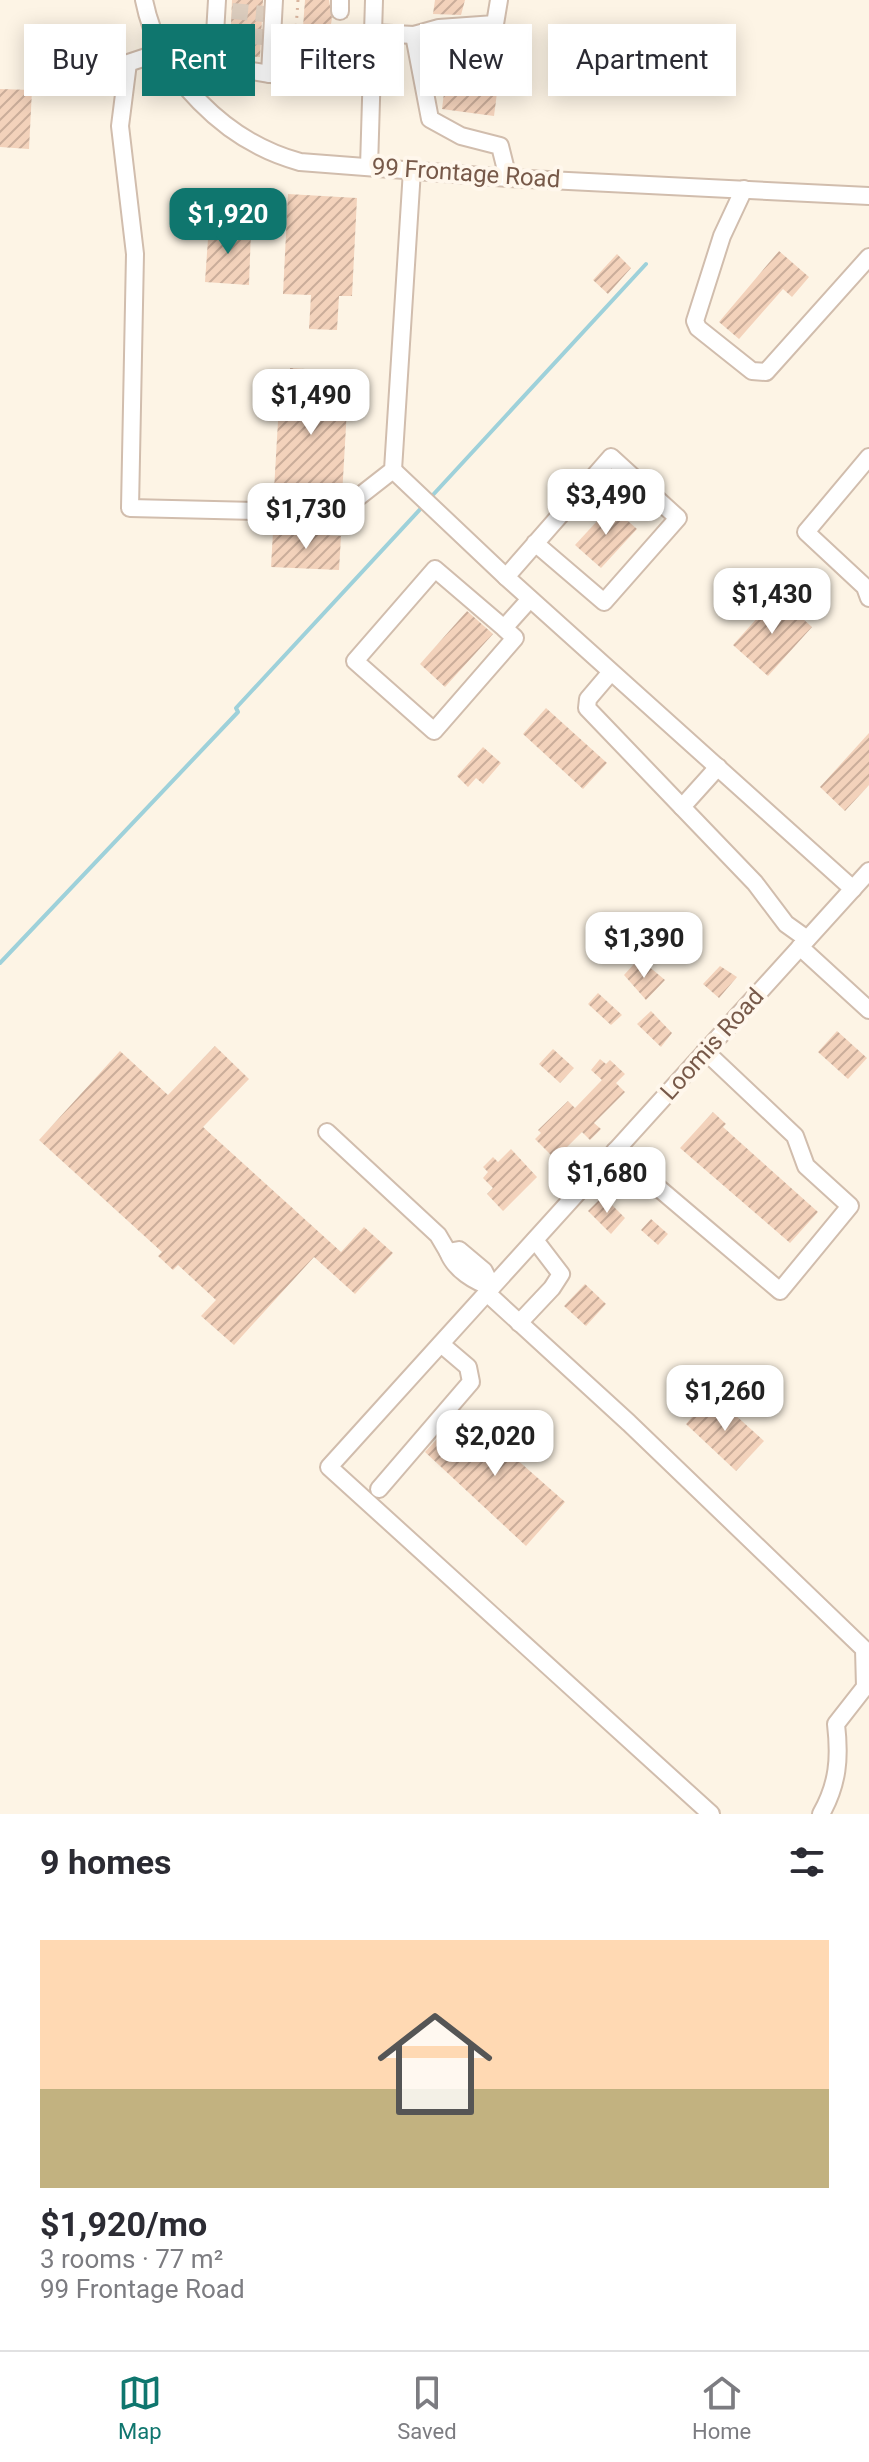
<!DOCTYPE html>
<meta charset="utf-8">
<style>
:root{--surface:#fff;--page:#f7f7f7;--text:#2b2b33;--muted:#7c7c81;--line:#e1e1e2;--accent:#0f766e}
body{margin:0;font-family:Roboto,sans-serif;background:var(--page);color:var(--text);height:100vh;display:flex;flex-direction:column;font-size:30px;white-space:nowrap}
*{box-sizing:border-box;margin:0}
p{font-size:26px;color:var(--muted)}
.icon{flex:none;width:44px;height:44px;fill:none;stroke:currentColor;stroke-width:2;stroke-linecap:round;stroke-linejoin:round}
.map{position:relative;height:1814px;overflow:hidden}
.panel{display:flex;flex-direction:column;background:var(--surface);flex:1}
.panel>*{flex:none}
.hud{position:absolute;left:24px;top:24px;width:822px;height:72px;display:flex;gap:16px}
.price{position:absolute;translate:-50% -68px;padding:0 18px;border-radius:16px;background:#fff;color:#222;font-size:26px;line-height:52px;filter:drop-shadow(0 2px 4px #0008)}
.price::after{content:'';position:absolute;left:50%;top:48px;width:24px;height:18px;margin-left:-12px;background:inherit;clip-path:polygon(0 0,100% 0,50% 100%)}
.price.current{background:var(--accent);color:#fff}
ul{padding:0;list-style:none}
li{display:grid;align-content:center;gap:16px;height:424px;padding:0 40px}
li+li{border-top:2px solid var(--line)}
li span{display:grid;place-items:center;height:248px;border-radius:0px;color:#555}
li>.icon{margin-inline-start:auto}
span .icon{width:144px;height:144px;fill:#fffc;stroke-width:1}
li b{font-size:34px}
h2{display:flex;justify-content:space-between;align-items:center;height:96px;padding:0 40px;font-size:34px}
.chip{padding:0 28px;border-radius:0px;background:var(--surface);box-shadow:0 4px 20px #0003;font-size:28px;line-height:72px}
.chip.current{background:var(--accent);color:#fff}
.tabs{display:flex;justify-content:space-around;align-items:center;height:112px;border-top:2px solid var(--line);background:var(--surface);font-size:22px;color:var(--muted)}
.tabs a{display:grid;justify-items:center;gap:4px}
.tabs .current{color:var(--accent)}
.map>svg:first-child{display:block}
.lines{fill:none;stroke-linecap:round;stroke-linejoin:round}
.stream{stroke:#9ed1da;stroke-width:4}
.building{fill:url(#building-hatch)}
.minor-tunnel{stroke:#dccdbe;stroke-width:16;stroke-dasharray:16 8;stroke-linecap:butt}
.minor-casing{stroke:#d1bdad;stroke-width:20}
.path{stroke:#d9b59e;stroke-width:3;stroke-dasharray:2 6;stroke-linecap:butt}
.minor{stroke:#fff;stroke-width:16}
.labels{text-anchor:middle;stroke-width:8;stroke-linejoin:round;paint-order:stroke}
.street-label{font-size:24px;fill:#775949;stroke:#fff7ec}
</style>
<div class="map">
<svg width="869" height="1814" viewBox="0 0 869 1814">
<defs>
<pattern id="building-hatch" width="6" height="6" patternUnits="userSpaceOnUse" patternTransform="scale(2)"><rect width="6" height="6" fill="#f3d2bb"/><path d="M-1 1l2-2M0 6l6-6M5 7l2-2" fill="none" stroke="#caad9a"/></pattern>
</defs>
<rect width="100%" height="100%" fill="#fdf4e5"/>
<g class="lines">
<!-- stream -->
<g class="stream">
<polyline points="431,497 646,264"/>
<polyline points="0,963 238,712 236,708 425,504"/>
</g>
</g>
<!-- building -->
<g class="building">
<polygon points="232,0 263,0 260,57 234,56 231,46 239,42 241,35 231,24"/>
<polygon points="305,0 329,0 332,18 328,43 302,41"/>
<polygon points="435,0 465,0 461,15 433,14"/>
<polygon points="488,36 504,38 494,116 442,109 451,38"/>
<polygon points="0,89 32,90 29,149 0,147"/>
<polygon points="288,194 357,198 352,296 339,296 337,330 309,329 311,295 283,294"/>
<polygon points="209,225 251,230 249,285 205,282"/>
<polygon points="779,251 809,277 792,297 783,289 739,339 719,322"/>
<polygon points="617,254 631,268 608,294 593,280"/>
<polygon points="290,368 336,371 335,390 348,391 342,496 335,502 281,499 282,491 274,490 280,387 289,387"/>
<polygon points="611,506 637,529 601,568 575,545"/>
<polygon points="273,532 341,536 339,570 271,567"/>
<polygon points="777,596 812,627 768,676 733,645"/>
<polygon points="467,611 493,634 445,687 420,664"/>
<polygon points="546,708 607,763 583,789 523,734"/>
<polygon points="869,733 869,785 845,811 820,787"/>
<polygon points="483,747 501,763 483,784 476,778 468,787 457,776"/>
<polygon points="634,964 641,972 647,965 665,980 646,1000 624,975"/>
<polygon points="720,966 737,977 719,998 703,984"/>
<polygon points="598,993 622,1015 611,1025 588,1004"/>
<polygon points="651,1011 672,1033 661,1047 637,1024"/>
<polygon points="837,1031 867,1058 848,1079 818,1052"/>
<polygon points="215,1046 249,1079 203,1127 341,1252 364,1227 393,1253 355,1294 314,1257 234,1345 201,1316 216,1300 178,1265 173,1270 158,1256 162,1252 39,1140 120,1051 168,1095"/>
<polygon points="553,1049 574,1068 560,1083 539,1064"/>
<polygon points="600,1059 606,1064 610,1060 625,1074 616,1083 625,1092 594,1123 601,1129 590,1140 582,1132 555,1159 535,1139 541,1133 538,1130 568,1101 575,1108 602,1080 591,1070"/>
<polygon points="713,1112 726,1124 723,1127 818,1212 790,1243 680,1148"/>
<polygon points="511,1149 537,1177 503,1211 487,1194 493,1188 483,1178 488,1172 483,1167 493,1157 498,1162"/>
<polygon points="603,1196 625,1218 611,1234 588,1211"/>
<polygon points="651,1219 668,1234 658,1245 641,1230"/>
<polygon points="585,1284 606,1304 586,1326 564,1306"/>
<polygon points="712,1394 764,1441 736,1471 686,1424"/>
<polygon points="462,1411 565,1502 526,1546 425,1452"/>
</g>
<g class="lines">
<!-- minor-tunnel -->
<g class="minor-tunnel">
<polyline points="232,11 264,14"/>
<polyline points="230,35 263,37"/>
<polyline points="339,42 340,11"/>
</g>
<!-- minor casing -->
<g class="minor-casing">
<g id="minor">
<path d="M144 0C159 76 226 142 300 162L508 178 869 196"/>
<polyline points="217,0 215,34 226,67 270,74"/>
<polyline points="274,0 270,74 372,79"/>
<polyline points="340,11 340,0"/>
<polyline points="373,33 414,35 439,28 495,24 499,0"/>
<polyline points="230,35 215,34 128,63 120,126 135,254 130,508 338,513 393,470 412,170"/>
<polyline points="414,35 430,119 461,136 500,146 508,178"/>
<polyline points="338,77 339,42"/>
<polyline points="369,167 374,0"/>
<polyline points="744,189 722,236 695,321 698,328 752,371 766,372 869,257"/>
<polyline points="869,457 806,532 865,587 869,598"/>
<polyline points="393,470 506,577"/>
<polyline points="535,543 604,602 678,518 611,457 506,577 853,889"/>
<polyline points="504,628 515,638 434,731 355,661 435,569 504,628 530,599"/>
<polyline points="611,672 588,699 587,708 682,807"/>
<polyline points="718,767 682,807 755,883 786,924 807,939"/>
<polyline points="800,947 869,1010"/>
<polyline points="327,1132 438,1235 448,1252"/>
<polyline points="615,1151 780,1291 850,1206 806,1166 795,1136 705,1051"/>
<path d="M459 1250 484 1271 492 1287C475 1282 455 1270 448 1252Z"/>
<path d="M487 1293 629 1423 864 1649 865 1687 836 1724C840 1758 838 1784 821 1814"/>
<polyline points="519,1323 552,1288 561,1274 535,1240"/>
<polyline points="379,1489 471,1382 468,1367 441,1344"/>
<polyline points="711,1814 329,1467 869,871"/>
</g>
</g>
<!-- path -->
<polyline class="path" points="298,0 295,43 323,45"/>
<!-- minor -->
<use href="#minor" class="minor"/>
</g>
<g class="labels">
<!-- street labels -->
<g class="street-label">
<text transform="translate(466 173) rotate(4)" y="8">99 Frontage Road</text>
<text transform="translate(712 1044) rotate(-48)" y="8">Loomis Road</text>
</g>
</g>
</svg>
<b class="price current" style="left:228px;top:256px">$1,920</b>
<b class="price" style="left:311px;top:437px">$1,490</b>
<b class="price" style="left:606px;top:537px">$3,490</b>
<b class="price" style="left:306px;top:551px">$1,730</b>
<b class="price" style="left:772px;top:636px">$1,430</b>
<b class="price" style="left:644px;top:980px">$1,390</b>
<b class="price" style="left:607px;top:1215px">$1,680</b>
<b class="price" style="left:725px;top:1433px">$1,260</b>
<b class="price" style="left:495px;top:1478px">$2,020</b>
<div class="hud">
<a class="chip">Buy</a>
<a class="chip current">Rent</a>
<a class="chip">Filters</a>
<a class="chip">New</a>
<a class="chip">Apartment</a>
</div>
</div>
<section class="panel">
<h2>9 homes<svg class="icon" aria-label="filters" viewBox="0 0 24 24"><path d="M4 7h16M4 17h16"/><circle cx="9" cy="7" r="2"/><circle cx="15" cy="17" r="2"/></svg></h2>
<ul>
<li><span style="background:linear-gradient(#ffd9b3 60%,#c2b280 0)"><svg class="icon" aria-label="home" viewBox="0 0 24 24"><path d="M3 11l9-7 9 7M6 9v11h12V9"/></svg></span><div><b>$1,920/mo</b><p>3 rooms · 77 m²</p><p>99 Frontage Road</p></div></li>
</ul>
</section>
<nav class="tabs">
<a class="current"><svg class="icon" aria-label="map" viewBox="0 0 24 24"><path d="M3 6l6-2 6 2 6-2v14l-6 2-6-2-6 2zM9 4v14M15 6v14"/></svg>Map</a>
<a><svg class="icon" aria-label="saved" viewBox="0 0 24 24"><path d="M7 4h10v16l-5-4-5 4z"/></svg>Saved</a>
<a><svg class="icon" aria-label="home" viewBox="0 0 24 24"><path d="M3 11l9-7 9 7M6 9v11h12V9"/></svg>Home</a>
</nav>
